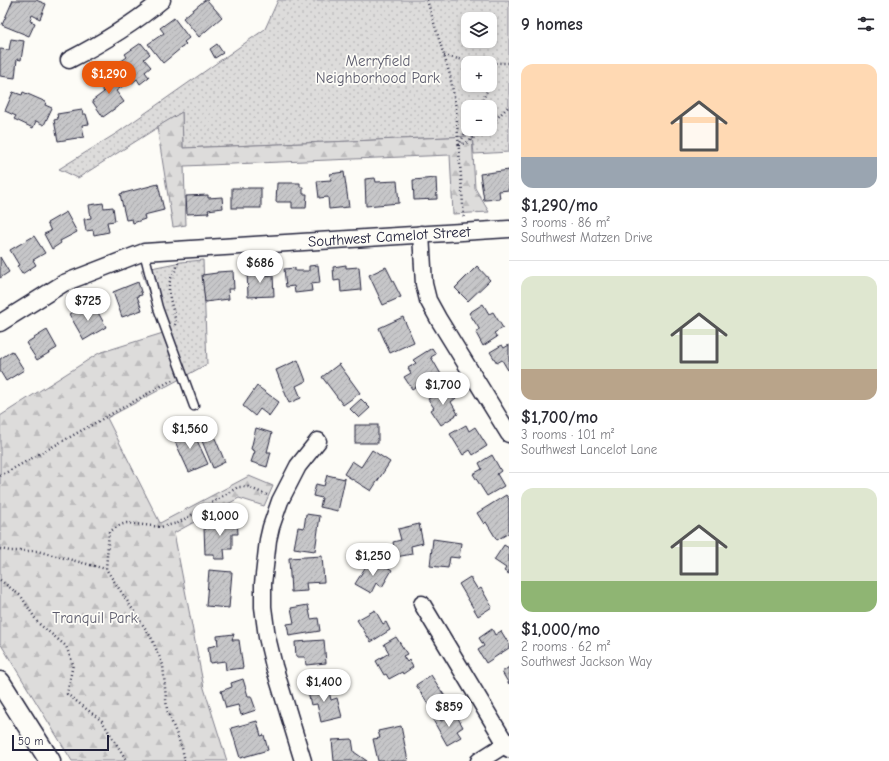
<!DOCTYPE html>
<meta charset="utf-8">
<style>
:root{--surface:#fff;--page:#f2f2f3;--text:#2b2b33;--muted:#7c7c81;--line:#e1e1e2;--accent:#ea580c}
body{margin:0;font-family:"Comic Neue",sans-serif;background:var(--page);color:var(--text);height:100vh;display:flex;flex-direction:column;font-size:15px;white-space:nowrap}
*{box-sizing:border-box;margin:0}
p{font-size:13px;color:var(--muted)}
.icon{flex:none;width:22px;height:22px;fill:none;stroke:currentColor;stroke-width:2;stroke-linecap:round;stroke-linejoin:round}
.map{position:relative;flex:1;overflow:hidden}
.panel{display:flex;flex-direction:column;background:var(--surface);width:380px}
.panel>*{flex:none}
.buttons{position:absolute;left:461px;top:12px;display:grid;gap:8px}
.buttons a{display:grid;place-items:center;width:36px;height:36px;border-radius:8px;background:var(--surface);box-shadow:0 2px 6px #0003;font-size:20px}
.scale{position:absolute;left:12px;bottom:10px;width:97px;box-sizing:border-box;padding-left:4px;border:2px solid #22223b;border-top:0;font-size:11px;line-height:14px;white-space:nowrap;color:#22223b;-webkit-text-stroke:3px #fdfcf7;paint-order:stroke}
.price{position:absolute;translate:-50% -34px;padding:0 9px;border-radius:14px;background:#fff;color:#222;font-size:13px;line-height:26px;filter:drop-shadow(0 1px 2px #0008)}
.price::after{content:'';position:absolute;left:50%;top:24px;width:12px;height:9px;margin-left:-6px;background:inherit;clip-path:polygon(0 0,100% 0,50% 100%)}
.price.selected{background:var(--accent);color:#fff}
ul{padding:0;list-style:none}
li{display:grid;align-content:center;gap:8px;height:212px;padding:0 12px}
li+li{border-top:1px solid var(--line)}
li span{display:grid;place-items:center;height:124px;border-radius:12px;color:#555}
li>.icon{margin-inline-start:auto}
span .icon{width:72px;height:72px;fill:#fffc;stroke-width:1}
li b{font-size:17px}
h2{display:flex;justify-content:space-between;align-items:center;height:48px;padding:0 12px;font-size:17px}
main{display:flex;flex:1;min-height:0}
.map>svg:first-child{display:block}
.grass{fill:url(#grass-dots);stroke:#807f8b;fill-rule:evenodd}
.forest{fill:url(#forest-firs);stroke:#807f8b}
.building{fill:url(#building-hatch);stroke:#22223b}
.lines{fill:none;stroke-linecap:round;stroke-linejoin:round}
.service-casing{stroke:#22223b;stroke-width:11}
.minor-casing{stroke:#22223b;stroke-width:19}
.tertiary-casing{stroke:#22223b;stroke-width:23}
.path{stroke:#22223b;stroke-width:2.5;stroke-dasharray:1 3;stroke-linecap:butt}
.service{stroke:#fdfcf7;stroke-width:8}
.minor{stroke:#fdfcf7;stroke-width:16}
.tertiary{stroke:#fdfcf7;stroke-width:20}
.labels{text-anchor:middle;stroke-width:3.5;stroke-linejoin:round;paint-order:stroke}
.park-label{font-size:15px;fill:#5a5a6b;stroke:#fdfcf7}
.street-label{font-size:15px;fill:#22223b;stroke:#fdfcf7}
</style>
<main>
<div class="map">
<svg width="509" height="761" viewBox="0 0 509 761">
<defs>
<pattern id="grass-dots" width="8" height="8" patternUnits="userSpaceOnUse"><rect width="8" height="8" fill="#dddcdb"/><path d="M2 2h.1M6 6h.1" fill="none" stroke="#bdbcbd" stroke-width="1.8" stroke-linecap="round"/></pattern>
<pattern id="forest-firs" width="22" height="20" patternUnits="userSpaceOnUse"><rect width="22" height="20" fill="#dddcdb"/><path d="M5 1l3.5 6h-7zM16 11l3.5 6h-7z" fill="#bdbcbd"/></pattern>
<pattern id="building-hatch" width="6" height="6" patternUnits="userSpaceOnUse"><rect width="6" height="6" fill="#c6c6c8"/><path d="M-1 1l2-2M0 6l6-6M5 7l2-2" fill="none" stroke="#aaaaad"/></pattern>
</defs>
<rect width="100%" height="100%" fill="#fdfcf7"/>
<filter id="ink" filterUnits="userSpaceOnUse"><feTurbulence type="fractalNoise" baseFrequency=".025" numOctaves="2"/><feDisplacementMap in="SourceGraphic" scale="8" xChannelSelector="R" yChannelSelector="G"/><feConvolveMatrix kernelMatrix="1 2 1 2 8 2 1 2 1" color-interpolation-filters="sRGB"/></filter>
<g filter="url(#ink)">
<!-- grass -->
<g class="grass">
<path d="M278 0H509V152L474 154 472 136 183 148 182 112 78 178 59 169 117 133 265 29ZM468 19H490V41H468ZM468 63H490V85H468ZM468 107H490V129H468Z"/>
<polygon points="203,260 207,364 180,379 141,270 181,262"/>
</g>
<!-- forest -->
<g class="forest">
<polygon points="182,112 183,148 472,136 475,188 489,212 453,214 450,155 184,166 186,225 173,227 157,127"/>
<polygon points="163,333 180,379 107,418 160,523 249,476 273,486 264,506 239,498 174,533 204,688 227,761 72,761 0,643 0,416 99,353"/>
</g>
<!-- building -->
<g class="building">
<polygon points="13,0 36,0 46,4 40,19 32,15 30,21 35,23 29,36 2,25"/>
<polygon points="205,0 207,0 222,17 199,37 183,18"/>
<polygon points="174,18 189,38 184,42 186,44 163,63 148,44 164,33 160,28"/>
<polygon points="11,39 24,41 21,60 17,59 15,78 0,76 0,49 9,50"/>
<polygon points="141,43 150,54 144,59 151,67 145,72 149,77 140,84 137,79 131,84 119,69 122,66 120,62 127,57 125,54"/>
<polygon points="217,44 223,53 215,58 210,49"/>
<polygon points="113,72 123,86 116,91 124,102 103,117 92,101 104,92 98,83"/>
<polygon points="13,92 22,95 23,92 46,102 45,105 52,108 44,125 36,121 33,128 14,119 16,116 5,111"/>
<polygon points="82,110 83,114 86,114 89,124 82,125 84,137 58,141 54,120 58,119 57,114"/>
<polygon points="509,170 509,190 499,191 500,199 484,200 480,174"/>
<polygon points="344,172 349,207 329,209 328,197 319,198 317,181 331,180 330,174"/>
<polygon points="375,178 376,182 397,181 399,203 366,206 365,179"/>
<polygon points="436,178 437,199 414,200 413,180"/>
<polygon points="277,183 300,183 300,187 303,187 303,194 307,194 306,208 292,208 292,202 276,202"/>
<polygon points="158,184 164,210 144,215 145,219 133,223 132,219 126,220 120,194"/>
<rect x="232" y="188" width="29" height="20"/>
<polygon points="208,195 208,198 222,197 223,208 208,210 209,213 187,214 186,196"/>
<polygon points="103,203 104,208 113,207 115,221 107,222 109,232 94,235 93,230 86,231 84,219 91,218 89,205"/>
<polygon points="66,212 77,232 60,241 61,243 52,249 44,234 51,231 47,223"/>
<polygon points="34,236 45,253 33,260 36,265 22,274 17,266 19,265 10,250"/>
<polygon points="0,257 9,272 0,278"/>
<polygon points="318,265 320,283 311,284 312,291 295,293 294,286 286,287 284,269 295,268 295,271 309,271 309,266"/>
<polygon points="346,265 346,268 359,267 361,290 341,292 340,280 334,281 333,267"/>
<polygon points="477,266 490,280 468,301 455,288"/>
<polygon points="386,267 401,297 383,305 369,275"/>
<polygon points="247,270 262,270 263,276 273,275 274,296 248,297"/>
<polygon points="233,271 234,289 228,289 229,299 205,302 202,275 217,273 217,272"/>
<polygon points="138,282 142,295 137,296 142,310 122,317 113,292"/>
<polygon points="483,304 489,314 493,312 503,328 494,333 497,337 483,346 476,333 480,330 469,313"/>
<polygon points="94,305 106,327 84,340 69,314 81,308 83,311"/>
<polygon points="403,317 414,342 390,353 379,328"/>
<polygon points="47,330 57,348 37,360 26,343"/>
<polygon points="502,345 504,348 509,345 509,372 502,360 497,363 490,352"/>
<polygon points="432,348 436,354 431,357 442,376 429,384 426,380 412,389 404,377 411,373 408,368 416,363 413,360"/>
<polygon points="12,351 24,370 6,381 0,371 0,359"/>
<polygon points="298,360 306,381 296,386 301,398 289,403 276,370"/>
<polygon points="339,364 360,393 343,405 322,377"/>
<polygon points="257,386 279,402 269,416 260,409 255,416 243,406"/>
<polygon points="447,388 450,393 453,392 456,398 451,402 458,414 441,425 431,410 434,408 428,399"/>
<polygon points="361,399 370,408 359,418 350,409"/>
<rect x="355" y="425" width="23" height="18"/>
<polygon points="466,425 469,431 475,427 487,446 473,455 470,450 463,455 450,434"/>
<polygon points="188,428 192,436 194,434 208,464 189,472 172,435"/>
<polygon points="256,428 272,433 267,452 271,452 267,467 251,462 255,451 251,449"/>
<polygon points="212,431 225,462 213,468 200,436"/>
<polygon points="372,450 390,462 371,491 344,474 352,461 361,467"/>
<polygon points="492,455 501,471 497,474 504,486 487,496 473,474 482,469 479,463"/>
<polygon points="327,475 345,479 338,511 320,507 322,498 313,496 316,484 324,486"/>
<polygon points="506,495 509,499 509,533 497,540 486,522 484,524 477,513"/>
<polygon points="228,513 229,520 237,519 238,534 232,534 232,549 224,549 225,559 214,559 214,554 205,554 204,528 218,527 218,514"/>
<polygon points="306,514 320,516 315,551 294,548 298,527 304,528"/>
<polygon points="419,524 423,543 411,546 412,554 396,557 393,542 401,540 398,529"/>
<polygon points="433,539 461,543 459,558 450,557 448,568 430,566"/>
<polygon points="504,545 509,548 509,574 504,571 506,568 494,560"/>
<polygon points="322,556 324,582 306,583 307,591 291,592 289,558"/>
<polygon points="368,563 377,568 380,563 392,570 382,587 376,583 371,593 355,584"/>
<polygon points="209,570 232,572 229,608 206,606"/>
<polygon points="470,577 478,590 481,588 492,607 478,616 459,584"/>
<polygon points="308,605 311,619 318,618 320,631 289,636 287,624 294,623 291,608"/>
<polygon points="375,610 383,624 386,622 390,630 371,642 357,620"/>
<polygon points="492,629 495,635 501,631 509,644 509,648 486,663 478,650 484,646 479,638"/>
<polygon points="234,634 232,640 239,640 243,668 226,670 225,661 210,663 208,647 218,645 217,636"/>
<polygon points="396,637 407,654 403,656 407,662 409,660 413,667 403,674 402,672 389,679 386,674 384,675 376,661 389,653 384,644"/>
<polygon points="324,640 326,663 306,665 305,657 296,657 295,642"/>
<polygon points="509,667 509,684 502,672"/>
<polygon points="431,675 446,698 431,708 416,685"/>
<polygon points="243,679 248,696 251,696 256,710 241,715 238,705 226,708 221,691 232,687 231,683"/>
<polygon points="327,683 331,700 337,698 342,717 321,722 317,704 311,705 307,688"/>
<polygon points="455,713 463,727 457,731 461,737 447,745 433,720 438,716 441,721"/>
<polygon points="257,721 261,736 264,735 268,750 240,758 231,728"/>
<polygon points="401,726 408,761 378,761 373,739 380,738 378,731"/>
<polygon points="352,739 354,752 367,761 334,761 332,740"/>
</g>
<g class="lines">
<!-- service casing -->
<g class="service-casing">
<polyline id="service" points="144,252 158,308 194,406"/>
</g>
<!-- minor casing -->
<g class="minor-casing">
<g id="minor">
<path d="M69 60C104 42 132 25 162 0"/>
<polyline points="421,234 424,284 428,300 439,320 509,434"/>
<path id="s1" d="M0 323 64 283 144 252 509 229"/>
<polyline points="422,604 509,749"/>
<polyline points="303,761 274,666 267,637 263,607 263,584 268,540 271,527 280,501 298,466 318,441"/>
<polyline points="479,761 509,742"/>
</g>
</g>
<!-- tertiary casing -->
<g class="tertiary-casing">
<polyline id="tertiary" points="0,682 50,761"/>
</g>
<!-- path -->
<g class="path">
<polyline points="427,0 450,75 456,108 464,219"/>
<path d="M444 56C466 61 487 63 509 63"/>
<path d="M479 107C488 90 492 82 493 63"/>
<polyline points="490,125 509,106"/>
<polyline points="468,127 459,145 468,142 486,129"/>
<path d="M175 325 176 323C174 310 166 293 170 281 172 274 177 270 178 263"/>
<polyline points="0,476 174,379"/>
<polyline points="0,549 11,551 37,551 106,569"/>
<polyline points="0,580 21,596 38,623 66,646 73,664 67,694 102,721 127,761"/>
<polyline points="185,761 182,748 167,710 163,665 151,637 106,569 109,532 120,525 127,523 161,527 178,523 238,487 248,487 267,495"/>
</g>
<!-- service -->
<use href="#service" class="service"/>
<!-- minor -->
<use href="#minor" class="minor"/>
<!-- tertiary -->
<use href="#tertiary" class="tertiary"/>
</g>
</g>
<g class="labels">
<!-- park labels -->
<g class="park-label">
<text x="378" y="66">Merryfield<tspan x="378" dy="17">Neighborhood Park</tspan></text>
<text x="95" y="623">Tranquil Park</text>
</g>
<!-- street labels -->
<g class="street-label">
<text dy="5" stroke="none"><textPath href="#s1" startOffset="407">Southwest Camelot Street</textPath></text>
</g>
</g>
</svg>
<div class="buttons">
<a><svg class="icon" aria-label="layers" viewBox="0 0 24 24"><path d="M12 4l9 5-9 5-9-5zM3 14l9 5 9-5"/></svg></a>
<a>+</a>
<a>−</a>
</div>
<div class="scale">50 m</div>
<b class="price selected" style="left:109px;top:95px">$1,290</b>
<b class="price" style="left:260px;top:284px">$686</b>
<b class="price" style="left:88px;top:322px">$725</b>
<b class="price" style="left:443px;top:406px">$1,700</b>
<b class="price" style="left:190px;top:450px">$1,560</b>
<b class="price" style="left:220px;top:537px">$1,000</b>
<b class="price" style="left:373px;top:577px">$1,250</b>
<b class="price" style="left:324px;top:703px">$1,400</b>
<b class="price" style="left:449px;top:728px">$859</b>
</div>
<section class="panel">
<h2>9 homes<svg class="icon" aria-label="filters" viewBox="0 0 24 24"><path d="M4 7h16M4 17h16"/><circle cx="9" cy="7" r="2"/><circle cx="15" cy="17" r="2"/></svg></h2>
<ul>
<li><span style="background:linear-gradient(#ffd9b3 75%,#9aa5b1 0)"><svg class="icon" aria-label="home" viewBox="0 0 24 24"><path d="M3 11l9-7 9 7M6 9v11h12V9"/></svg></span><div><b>$1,290/mo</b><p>3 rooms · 86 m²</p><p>Southwest Matzen Drive</p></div></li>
<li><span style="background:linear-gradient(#dfe7d0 75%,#b9a48a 0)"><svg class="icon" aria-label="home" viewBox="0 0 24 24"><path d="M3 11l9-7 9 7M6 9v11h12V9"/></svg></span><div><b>$1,700/mo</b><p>3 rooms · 101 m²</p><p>Southwest Lancelot Lane</p></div></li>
<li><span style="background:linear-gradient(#dfe7d0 75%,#8fb573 0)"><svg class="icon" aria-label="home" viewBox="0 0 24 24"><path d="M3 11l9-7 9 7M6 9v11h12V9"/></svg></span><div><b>$1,000/mo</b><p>2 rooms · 62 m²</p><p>Southwest Jackson Way</p></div></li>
</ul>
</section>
</main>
